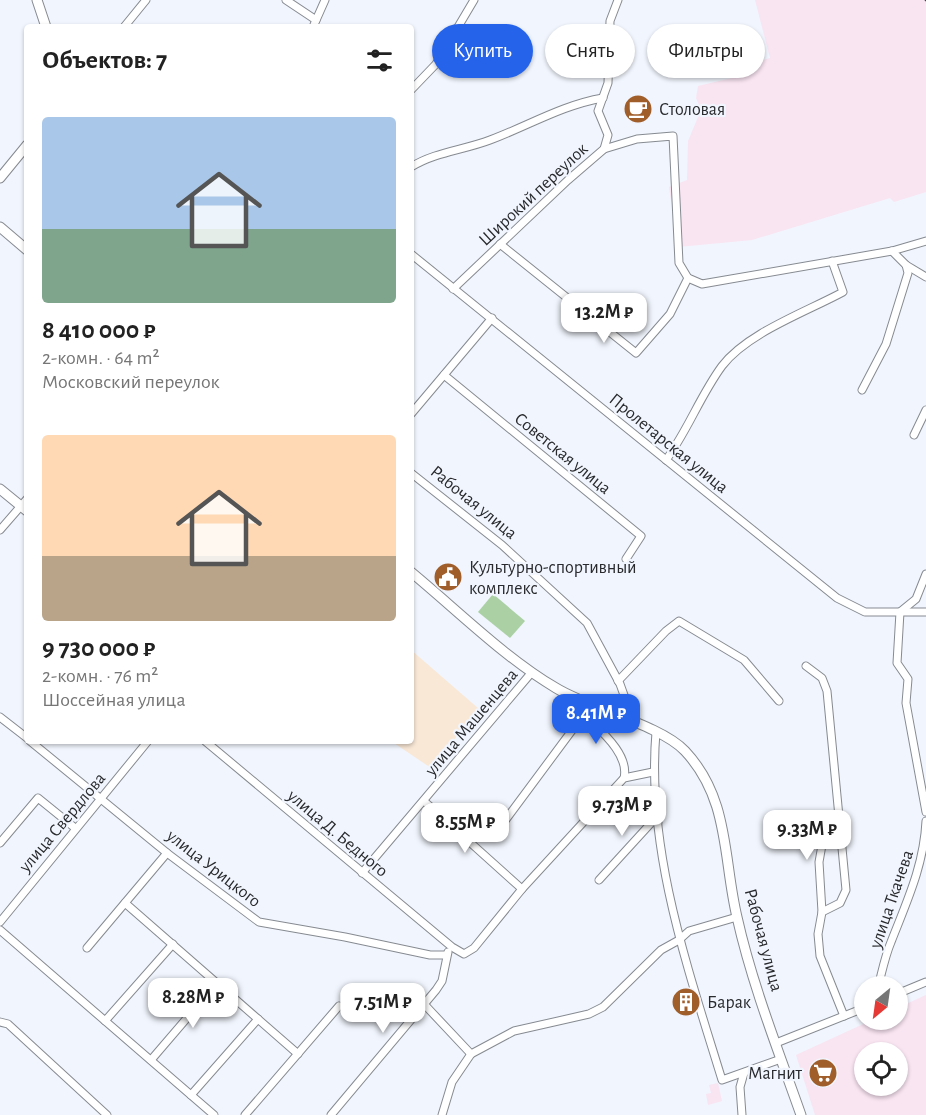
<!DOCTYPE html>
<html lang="ru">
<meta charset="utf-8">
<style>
:root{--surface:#fff;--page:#f6f6f6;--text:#222;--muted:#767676;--accent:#2563eb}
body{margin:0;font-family:"Alegreya Sans",sans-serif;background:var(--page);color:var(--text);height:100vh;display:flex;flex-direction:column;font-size:22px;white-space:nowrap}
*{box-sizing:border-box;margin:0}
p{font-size:20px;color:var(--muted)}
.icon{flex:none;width:33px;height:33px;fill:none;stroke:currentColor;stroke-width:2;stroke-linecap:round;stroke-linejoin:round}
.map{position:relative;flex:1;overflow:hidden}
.drawer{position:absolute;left:24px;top:24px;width:390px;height:720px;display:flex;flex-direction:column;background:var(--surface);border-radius:6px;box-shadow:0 2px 4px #0004}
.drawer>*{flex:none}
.hud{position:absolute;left:432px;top:24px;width:404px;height:54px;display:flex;gap:12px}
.needle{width:39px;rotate:209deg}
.tools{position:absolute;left:854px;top:976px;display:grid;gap:12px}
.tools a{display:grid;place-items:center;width:54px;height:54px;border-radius:50%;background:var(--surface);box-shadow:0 2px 4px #0004;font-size:30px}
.price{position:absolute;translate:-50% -51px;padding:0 14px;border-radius:12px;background:#fff;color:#222;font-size:20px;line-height:39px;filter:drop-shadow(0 2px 3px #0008)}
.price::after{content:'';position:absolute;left:50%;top:36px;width:18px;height:14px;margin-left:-9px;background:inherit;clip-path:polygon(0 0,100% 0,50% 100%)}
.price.selected{background:var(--accent);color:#fff}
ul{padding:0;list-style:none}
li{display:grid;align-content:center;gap:12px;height:318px;padding:0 18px}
li span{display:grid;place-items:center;height:186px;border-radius:6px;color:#555}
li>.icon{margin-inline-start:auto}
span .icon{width:108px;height:108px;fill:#fffc;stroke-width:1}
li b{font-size:26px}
h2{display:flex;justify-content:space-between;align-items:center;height:72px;padding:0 18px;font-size:26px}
.pill{padding:0 21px;border-radius:27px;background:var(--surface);box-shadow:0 2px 4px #0004;font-size:21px;line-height:54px}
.pill.selected{background:var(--accent);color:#fff}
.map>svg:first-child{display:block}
.commercial{fill:#f9e8d6}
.industrial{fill:#f9e4f2;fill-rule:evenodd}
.green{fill:#aad0a4}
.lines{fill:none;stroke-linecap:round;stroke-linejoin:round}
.street-casing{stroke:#868a91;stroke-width:9}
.secondary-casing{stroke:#868a91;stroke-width:11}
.street{stroke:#fff;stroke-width:7}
.secondary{stroke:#fff;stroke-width:9}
.rail{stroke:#414447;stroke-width:1.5;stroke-dasharray:3 6;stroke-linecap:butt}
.labels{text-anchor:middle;stroke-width:4.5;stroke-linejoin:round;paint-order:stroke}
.poi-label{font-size:18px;fill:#282a2d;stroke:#f1f5fd;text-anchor:start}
.street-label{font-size:18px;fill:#282a2d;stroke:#f1f5fd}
</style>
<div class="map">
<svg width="926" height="1115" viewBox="0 0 926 1115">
<rect width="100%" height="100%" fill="#f1f5fd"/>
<!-- commercial -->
<polygon class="commercial" points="411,650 479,709 431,768 391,741 411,741"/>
<!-- industrial -->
<g class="industrial">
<polygon points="755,0 926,0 926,192 894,202 890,198 752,240 678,247 669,187 687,180 688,141 701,110 696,98 698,86 736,77 735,68 770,58"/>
<path d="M926 995V1115H815L796 1055 872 1020H897V1008ZM864 1053H897V1086H864Z"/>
<polygon points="718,1083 722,1101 708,1105 706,1094 711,1093 709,1085"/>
</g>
<!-- green -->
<polygon class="green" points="493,594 525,621 510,638 478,612"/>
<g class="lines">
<!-- street casing -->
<g class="street-casing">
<g id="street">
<polyline points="286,0 316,20"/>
<polyline points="124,27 146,0"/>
<polyline points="313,27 325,0"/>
<polyline points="411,90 436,64 474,0"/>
<polyline points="604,149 637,139 673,136 679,263 688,278 702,284 892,251 926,241"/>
<path d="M411 167C435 152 464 150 490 140 528 126 562 105 603 98"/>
<polyline points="500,244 636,353 670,314 688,278"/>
<polyline points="411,254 837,598 865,612 926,612"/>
<polyline points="906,265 926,277"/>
<polyline points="453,289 568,180 604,149 608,135 598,111 608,83 610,21 618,0"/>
<polyline points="444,375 641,536 626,559"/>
<polyline points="862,390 886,344 908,273 906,265 892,251"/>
<polyline points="411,414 492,318"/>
<polyline points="914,435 926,410"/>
<path d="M666 460C688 430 700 396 722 366 747 333 806 312 843 292L832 261"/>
<polyline points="411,473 502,545 587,623 620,684 634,723"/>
<polyline points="0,530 27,499"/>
<polyline points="926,574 916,599 900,612 897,663 908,679 906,703 926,812"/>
<polyline points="806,666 822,678 827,691 846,890 840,903 822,912 818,934 820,956 844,1016"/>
<polyline points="618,681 666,631 679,621 744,660 779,701"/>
<path d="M582 712C597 728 630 753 624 778"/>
<polyline points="0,717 27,738"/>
<path d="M656 732C646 850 688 969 722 1080L781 1059"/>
<polyline points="30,741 167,853 259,922 345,937 430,955 446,955"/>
<polyline points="205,741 452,947 464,954 474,948 522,889 624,778 653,772"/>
<polyline points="424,801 522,889"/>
<polyline points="504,822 576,725 585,705"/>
<polyline points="0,843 38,798 75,828"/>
<polyline points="362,873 532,672"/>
<polyline points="599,880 652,822 658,822"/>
<polyline points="125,903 298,1054"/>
<polyline points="822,912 819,862 822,845 840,838"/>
<polyline points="0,922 148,741"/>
<polyline points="0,930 214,1115"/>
<polyline points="87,948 167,853"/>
<path d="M878 987C882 972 885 956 891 942 907 901 924 865 926 821"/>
<polyline points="897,994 926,982"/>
<polyline points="424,1004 471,1054 514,1031 589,1014 603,1007 661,950 679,940 689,931 737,917"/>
<polyline points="105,1021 173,944"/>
<polyline points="0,1022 8,1024 107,1115"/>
<polyline points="776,1043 864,1008"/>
<polyline points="151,1060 217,983"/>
<polyline points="191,1095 258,1019"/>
<polyline points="245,1115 339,1006"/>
<polyline points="331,1115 436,990 442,981 448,952"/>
<polyline points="442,1115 452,1082 471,1054"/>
<polyline points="742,1115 740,1087 744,1073"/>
</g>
</g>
<!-- secondary casing -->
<g class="secondary-casing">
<g id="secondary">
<polyline points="37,0 46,27"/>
<polyline points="0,178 27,145"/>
<polyline points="0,227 27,250"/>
<polyline points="0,489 27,511"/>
<path d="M411 572C457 610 505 658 556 688 590 709 661 725 685 751 730 799 723 859 737 917 752 984 778 1050 801 1115"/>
</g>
</g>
<!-- street -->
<use href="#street" class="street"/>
<!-- secondary -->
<use href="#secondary" class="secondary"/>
<!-- rail -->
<polyline class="rail" points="925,0 926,1"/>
</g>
<!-- icons -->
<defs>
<g id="cafe-disc" transform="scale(1.5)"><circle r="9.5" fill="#a05e2b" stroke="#f1f5fd"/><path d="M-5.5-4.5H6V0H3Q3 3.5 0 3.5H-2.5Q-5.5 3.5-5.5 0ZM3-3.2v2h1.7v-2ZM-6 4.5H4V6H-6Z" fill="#fff"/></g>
<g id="civic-disc" transform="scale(1.5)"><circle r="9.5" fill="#a05e2b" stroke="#f1f5fd"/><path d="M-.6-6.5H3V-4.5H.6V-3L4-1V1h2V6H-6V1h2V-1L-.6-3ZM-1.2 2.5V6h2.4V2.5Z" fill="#fff"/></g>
<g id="building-disc" transform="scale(1.5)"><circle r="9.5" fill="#a05e2b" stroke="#f1f5fd"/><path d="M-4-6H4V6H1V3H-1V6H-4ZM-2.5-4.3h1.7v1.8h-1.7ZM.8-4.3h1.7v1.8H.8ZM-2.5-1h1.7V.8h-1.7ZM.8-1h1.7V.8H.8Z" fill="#fff"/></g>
<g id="supermarket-disc" transform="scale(1.5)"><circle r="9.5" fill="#a05e2b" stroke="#f1f5fd"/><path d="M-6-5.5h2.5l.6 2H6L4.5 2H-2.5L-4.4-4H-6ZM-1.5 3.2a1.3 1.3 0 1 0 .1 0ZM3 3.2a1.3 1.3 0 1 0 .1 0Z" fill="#fff"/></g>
</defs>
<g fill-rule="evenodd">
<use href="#cafe-disc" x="638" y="109"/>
<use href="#civic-disc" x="448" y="577"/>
<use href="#building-disc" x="686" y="1002"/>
<use href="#supermarket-disc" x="823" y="1073"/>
</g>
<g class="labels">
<!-- poi labels -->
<g class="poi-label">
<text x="659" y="115">Столовая</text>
<text x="469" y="573">Культурно-спортивный<tspan x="469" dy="21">комплекс</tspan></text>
<text x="707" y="1008">Барак</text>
<text x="802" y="1079" text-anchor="end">Магнит</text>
</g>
<!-- street labels -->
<g class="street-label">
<text transform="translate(533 194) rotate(-43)" y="6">Широкий переулок</text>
<text transform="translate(669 443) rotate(39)" y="6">Пролетарская улица</text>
<text transform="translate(563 453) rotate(39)" y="6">Советская улица</text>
<text transform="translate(474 502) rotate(39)" y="6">Рабочая улица</text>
<text transform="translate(471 722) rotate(-50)" y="6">улица Машенцева</text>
<text transform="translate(62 822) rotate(-50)" y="6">улица Свердлова</text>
<text transform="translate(338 833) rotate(40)" y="6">улица Д. Бедного</text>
<text transform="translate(214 868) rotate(38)" y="6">улица Урицкого</text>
<text transform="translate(891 899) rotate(-71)" y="6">улица Ткачева</text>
<text transform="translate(764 940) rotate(75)" y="6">Рабочая улица</text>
</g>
</g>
</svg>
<div class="tools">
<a><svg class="needle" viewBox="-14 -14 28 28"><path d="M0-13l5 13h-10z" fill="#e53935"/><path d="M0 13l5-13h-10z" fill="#767676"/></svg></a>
<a><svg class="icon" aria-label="locate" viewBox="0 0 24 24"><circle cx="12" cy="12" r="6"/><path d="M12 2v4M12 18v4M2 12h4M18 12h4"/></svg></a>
</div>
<b class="price" style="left:604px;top:344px">13.2M ₽</b>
<b class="price selected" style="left:596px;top:745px">8.41M ₽</b>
<b class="price" style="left:622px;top:837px">9.73M ₽</b>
<b class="price" style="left:465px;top:854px">8.55M ₽</b>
<b class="price" style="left:807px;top:861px">9.33M ₽</b>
<b class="price" style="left:193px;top:1029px">8.28M ₽</b>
<b class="price" style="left:383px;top:1034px">7.51M ₽</b>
<div class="hud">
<a class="pill selected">Купить</a>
<a class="pill">Снять</a>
<a class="pill">Фильтры</a>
</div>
<section class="drawer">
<h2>Объектов: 7<svg class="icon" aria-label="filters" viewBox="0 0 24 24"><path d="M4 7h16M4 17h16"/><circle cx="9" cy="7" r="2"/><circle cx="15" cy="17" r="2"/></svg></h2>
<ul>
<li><span style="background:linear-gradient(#a9c7e8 60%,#7fa58c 0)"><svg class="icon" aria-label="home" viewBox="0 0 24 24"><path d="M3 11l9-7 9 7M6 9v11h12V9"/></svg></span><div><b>8 410 000 ₽</b><p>2-комн. · 64 m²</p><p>Московский переулок</p></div></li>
<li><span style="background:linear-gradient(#ffd9b3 65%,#b9a48a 0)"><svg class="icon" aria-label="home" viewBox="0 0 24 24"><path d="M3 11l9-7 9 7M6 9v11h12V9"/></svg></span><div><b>9 730 000 ₽</b><p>2-комн. · 76 m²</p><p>Шоссейная улица</p></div></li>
</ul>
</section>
</div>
